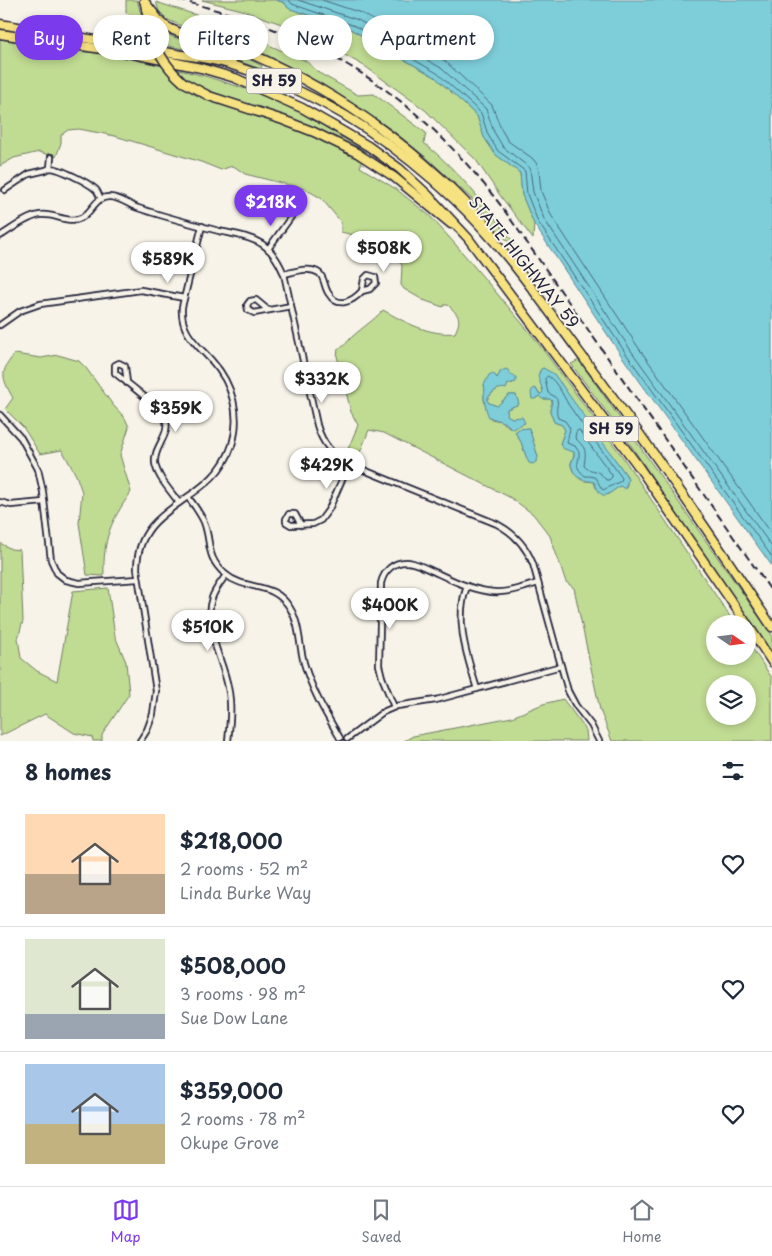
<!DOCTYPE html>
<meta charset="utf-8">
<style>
:root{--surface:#fff;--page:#f2f2f3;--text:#1f2937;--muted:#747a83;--line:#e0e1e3;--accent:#7c3aed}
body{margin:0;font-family:"Playpen Sans",sans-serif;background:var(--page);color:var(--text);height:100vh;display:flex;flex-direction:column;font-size:19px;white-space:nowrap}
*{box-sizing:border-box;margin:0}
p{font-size:16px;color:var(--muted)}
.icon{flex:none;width:28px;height:28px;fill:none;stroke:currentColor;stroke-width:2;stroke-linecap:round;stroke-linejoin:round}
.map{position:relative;height:741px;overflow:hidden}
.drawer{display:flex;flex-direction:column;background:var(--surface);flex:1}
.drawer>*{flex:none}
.banner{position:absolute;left:15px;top:15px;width:500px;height:45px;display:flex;gap:10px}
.needle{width:32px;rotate:104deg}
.tools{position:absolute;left:706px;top:615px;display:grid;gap:10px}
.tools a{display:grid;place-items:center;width:50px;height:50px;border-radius:50%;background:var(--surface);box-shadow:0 2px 8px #0003;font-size:25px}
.price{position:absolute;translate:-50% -42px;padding:0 11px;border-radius:18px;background:#fff;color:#222;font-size:16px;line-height:32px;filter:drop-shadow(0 1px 2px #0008)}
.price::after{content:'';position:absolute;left:50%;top:30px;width:15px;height:11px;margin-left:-8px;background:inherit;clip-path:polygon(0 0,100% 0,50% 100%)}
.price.current{background:var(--accent);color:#fff}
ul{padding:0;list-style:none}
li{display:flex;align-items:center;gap:15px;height:125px;padding:0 25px}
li+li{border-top:1px solid var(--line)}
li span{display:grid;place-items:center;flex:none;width:140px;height:100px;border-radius:0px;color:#555}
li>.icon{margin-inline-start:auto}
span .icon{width:60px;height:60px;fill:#fffc;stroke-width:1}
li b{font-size:21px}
h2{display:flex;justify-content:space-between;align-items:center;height:60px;padding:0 25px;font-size:21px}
.tag{padding:0 18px;border-radius:22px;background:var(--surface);box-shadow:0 2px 8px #0003;font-size:18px;line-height:45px}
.tag.current{background:var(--accent);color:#fff}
.tabs{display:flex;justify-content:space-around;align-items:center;height:70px;border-top:1px solid var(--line);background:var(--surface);font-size:14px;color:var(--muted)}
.tabs a{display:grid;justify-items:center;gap:2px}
.tabs .current{color:var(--accent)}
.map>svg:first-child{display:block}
.green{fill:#c0db92;stroke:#717e66;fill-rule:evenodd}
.water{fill:#7eceda;stroke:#59899a}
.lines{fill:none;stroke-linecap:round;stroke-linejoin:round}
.shore{stroke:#47677b;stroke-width:1}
.minor-casing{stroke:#22223b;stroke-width:8}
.primary-casing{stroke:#22223b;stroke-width:11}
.minor{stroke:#f7f3e8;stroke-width:4.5}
.primary{stroke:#f7e281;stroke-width:8}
.rail{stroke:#22223b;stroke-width:2;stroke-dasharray:8 4;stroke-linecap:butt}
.primary-bridge-casing{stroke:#22223b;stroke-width:11;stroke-linecap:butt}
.primary-bridge{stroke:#f7e281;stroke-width:8}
.labels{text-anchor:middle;stroke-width:4;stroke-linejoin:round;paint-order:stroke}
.shield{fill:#f7f3e8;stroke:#62616f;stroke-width:1}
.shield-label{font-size:15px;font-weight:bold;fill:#22223b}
.street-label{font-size:16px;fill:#22223b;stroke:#f7f3e8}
</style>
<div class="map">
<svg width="772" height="741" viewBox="0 0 772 741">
<rect width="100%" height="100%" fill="#f7f3e8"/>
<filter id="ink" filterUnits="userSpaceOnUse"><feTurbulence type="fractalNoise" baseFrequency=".02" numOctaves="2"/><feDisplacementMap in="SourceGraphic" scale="10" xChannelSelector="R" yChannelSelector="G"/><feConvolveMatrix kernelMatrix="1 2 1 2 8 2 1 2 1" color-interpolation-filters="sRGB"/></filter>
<g filter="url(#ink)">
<!-- green -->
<g class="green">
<path d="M126 0H137L148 38 145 40 141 37 130 36C133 29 139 24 136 16L126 13Z"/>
<polygon points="202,0 276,0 285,3 288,8 352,30 435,77 477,116 484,137 495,154 520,173 522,195 534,224 533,239 499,194 476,160 425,110 366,67 304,32 242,10"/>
<path d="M156 2 236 28 262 40 271 46 306 61 319 73 358 95 374 94 426 133 424 143C459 171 487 207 514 243L513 245H511L486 216 483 209 428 159 392 130 322 84 267 55 233 41 182 26 168 20 159 11Z"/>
<polygon points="154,20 160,29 173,37 251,60 262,66 261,69 229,58 159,44 151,22"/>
<path d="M0 39 77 51 116 55 205 76 252 91 302 113 366 152 360 167 396 189 430 216 456 245 532 335 622 456 735 624H715V656H748V642L772 678V741H612L600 710 574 588 566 582 550 536 533 514 511 498 384 433 369 430 357 460 346 454 358 425 351 412 337 356 338 349C347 345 346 342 353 336 363 327 373 321 383 310 405 322 429 336 455 333 462 318 459 316 448 305H444L443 307 423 300 404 289 401 285 402 265 389 251 370 239 341 232V222L321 198 305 189 245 174 235 167 232 166 221 170 201 162 115 136 79 129 68 130 61 135V143L56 157 39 152 14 158 0 166ZM543 368 560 382 572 401 627 476V484L626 488 620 486 607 495 596 488 594 482C590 481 585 482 582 480 577 478 570 469 571 463 572 459 574 457 574 452 568 448 564 451 560 444L565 430 562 425 554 422 550 411 552 401 550 399H543L539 396 535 399 537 390 539 394H541L543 392 539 372ZM506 370 509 371 511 375H514L513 383C504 385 491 391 487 400L489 403 497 406 509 395H516L519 404 507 409V415L512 418 523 419 524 423 512 429 501 421 491 419C488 413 484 404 484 398 484 392 486 391 484 385L488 378 494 374 497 378 501 371ZM529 428 538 457 527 459 521 442 515 432 519 429ZM715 684H748V716H715Z"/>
<path d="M15 354 41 358 58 355 79 361 86 368 113 405 125 418 129 427 120 455 131 492C110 523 103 538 104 576L87 575 79 523 82 492 76 475 62 450 40 454 23 427 5 409 13 398C1 377 0 371 15 354Z"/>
<polygon points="579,360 772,635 772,658 628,441 571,364"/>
<polygon points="0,543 11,549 20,550 23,621 18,638 21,658 37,671 57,681 73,591 108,588 115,636 126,662 129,694 102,735 102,741 93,741 92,737 74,733 45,714 0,736"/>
<polygon points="563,699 586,730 587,741 404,741 413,736 512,717 543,704"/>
</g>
<!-- water -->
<g class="water">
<polygon points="276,0 772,0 772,566 623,358 534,224 522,195 520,173 495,154 484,137 477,116 435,77 352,30 288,8 285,3"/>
<path d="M543 368 554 374 624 472 628 479 625 489 620 486C605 496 603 502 594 482 581 479 575 480 571 464L574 456V452L564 449 560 444 565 430 562 425 554 422 550 411 552 401 550 399H542L539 396 535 399H532L531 393 533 388 536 389 539 394H541L543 392 538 376 541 369Z"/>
<path d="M506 369 509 371 511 375 516 377V382L508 384 506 389C500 386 489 393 487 400L489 403 497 406 509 395H516L519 404 507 409V415L512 418 522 417 525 423 512 429 506 423 489 417C487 414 484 401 484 397 484 392 486 391 484 385L489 375 493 373 497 378 501 371Z"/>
<polygon points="529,428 538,457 537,461 533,464 529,463 527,459 521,442 515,432 519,429"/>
</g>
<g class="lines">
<!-- shore -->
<g class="shore">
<polyline points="289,0 292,4 355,26 437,73 481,113 488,135 498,151 525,171 527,194 538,222 627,355 772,557"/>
<polyline points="298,0 358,20 441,68 486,109 494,132 503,147 530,168 533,192 544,219 632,352 772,547"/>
<polyline points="322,0 361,13 445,61 492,105 501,129 508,141 532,158 537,164 539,171 541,191 551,215 638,347 772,534"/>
<path d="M548 376C557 382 563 395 568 404 585 430 605 453 622 478L621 481 603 490C595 481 601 476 585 476 572 464 580 465 579 452L575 446 567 443 570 428 565 421 558 418C553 404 565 401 548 393L545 379Z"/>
<path d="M579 430 612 475V477L609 480H606C597 467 590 473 584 466 586 451 587 449 575 438L576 432Z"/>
</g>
<!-- minor casing -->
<g class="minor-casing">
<g id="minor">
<path d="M51 157 50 168C59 168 92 184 97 191 98 193 100 197 101 199"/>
<polyline points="5,190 29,174 46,170 50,168"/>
<path d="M0 236C12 229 26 217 40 215 54 213 68 224 81 218 93 212 95 196 110 197 120 197 129 205 138 208 165 217 192 224 219 231 233 234 249 236 262 244 273 251 279 262 284 274L317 425C322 443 333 456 349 464L497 524C514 533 526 546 533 564L568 691 576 706 591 725 599 741"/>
<polyline points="268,249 291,217"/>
<path d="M284 274C294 272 309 266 319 273 325 278 324 288 329 294 338 309 353 301 362 291"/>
<polygon points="368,275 375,277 376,283 370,289 362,291 364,279"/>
<polyline points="268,310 256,300 250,301 247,305 248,310 254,313 291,306"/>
<polyline points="0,325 20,311 40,304 141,290 184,298"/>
<path d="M127 383 125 366 119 363 115 365V373C127 383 159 406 165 418 172 434 153 447 155 463 157 477 171 491 179 503"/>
<polyline points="0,415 21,438 38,469 43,492 51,560 57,573 66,580 79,583 138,579"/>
<path d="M188 497C194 505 200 513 204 522 212 543 205 556 225 574 246 592 273 580 290 608 300 624 299 645 304 663 312 691 326 714 340 738"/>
<polyline points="0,502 11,505 44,502"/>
<polyline points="301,525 295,514 289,514 286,519 286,522 291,525 313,524 321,520 329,509 349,464"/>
<path d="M226 575C221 582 215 589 212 598 202 627 223 659 228 687 232 705 230 723 228 741"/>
<path d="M467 586C454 620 467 656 477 689"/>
<path d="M394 707 382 677 379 665 381 583C384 571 393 562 406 562 414 562 421 566 428 569 446 577 466 588 486 591 504 595 521 588 538 583"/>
<polyline points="347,739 383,712 397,706 436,700 561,666"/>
<path d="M140 741 147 730 153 714 156 691 137 569C137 501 213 505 232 445 241 416 233 384 212 361 197 344 180 333 182 307L202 226"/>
</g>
</g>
<!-- primary casing -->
<g class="primary-casing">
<g id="primary">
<path d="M144 1 162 24 171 29C196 41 225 43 251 54 343 94 426 155 491 230L495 240"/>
<polyline points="145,4 152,37"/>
<path d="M0 24C53 33 106 41 158 51 180 55 203 57 225 63 243 68 261 75 278 82 343 108 403 151 454 199 504 246 544 305 585 360 651 447 712 536 772 627"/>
<polyline points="0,34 123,52 201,68 235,78 302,108 332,125 368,146 400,169 428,195 468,238 636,463 747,624"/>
<polyline points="183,82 209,96 283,120 314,132 357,153 394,177 451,224"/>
<polyline points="748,625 772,662"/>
</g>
</g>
<!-- minor -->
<use href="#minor" class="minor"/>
<!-- primary -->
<use href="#primary" class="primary"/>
<!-- rail -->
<path class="rail" d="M178 0C320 34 413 90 502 207L772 592"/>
<!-- primary-bridge casing -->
<g class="primary-bridge-casing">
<path id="primary-bridge" d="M152 37C159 56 168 69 183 82"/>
</g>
<!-- primary-bridge -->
<use href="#primary-bridge" class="primary-bridge"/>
</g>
</g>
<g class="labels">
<!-- shield labels -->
<g class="shield">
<rect x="246.5" y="68.5" width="55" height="25" rx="4"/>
<rect x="583.5" y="416.5" width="55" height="25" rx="4"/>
</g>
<g class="shield-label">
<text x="274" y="86">SH 59</text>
<text x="611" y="434">SH 59</text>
</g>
<!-- street labels -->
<g class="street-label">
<text transform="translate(524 262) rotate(51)" y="6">STATE HIGHWAY 59</text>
</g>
</g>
</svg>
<div class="tools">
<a><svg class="needle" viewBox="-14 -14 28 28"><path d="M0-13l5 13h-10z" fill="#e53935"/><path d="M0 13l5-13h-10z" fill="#747a83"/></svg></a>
<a><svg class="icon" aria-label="layers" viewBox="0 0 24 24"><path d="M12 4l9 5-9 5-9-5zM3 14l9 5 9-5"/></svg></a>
</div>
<b class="price current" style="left:271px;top:227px">$218K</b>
<b class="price" style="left:384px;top:273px">$508K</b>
<b class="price" style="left:168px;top:284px">$589K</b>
<b class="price" style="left:322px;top:404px">$332K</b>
<b class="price" style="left:176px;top:433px">$359K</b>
<b class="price" style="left:327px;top:490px">$429K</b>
<b class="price" style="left:390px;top:630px">$400K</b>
<b class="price" style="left:208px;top:652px">$510K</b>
<div class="banner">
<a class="tag current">Buy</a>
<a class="tag">Rent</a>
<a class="tag">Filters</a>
<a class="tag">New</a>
<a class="tag">Apartment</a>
</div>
</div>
<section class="drawer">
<h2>8 homes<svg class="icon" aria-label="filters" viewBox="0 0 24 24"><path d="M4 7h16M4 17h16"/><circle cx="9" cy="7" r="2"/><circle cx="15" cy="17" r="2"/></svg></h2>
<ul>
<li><span style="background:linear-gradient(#ffd9b3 60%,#b9a48a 0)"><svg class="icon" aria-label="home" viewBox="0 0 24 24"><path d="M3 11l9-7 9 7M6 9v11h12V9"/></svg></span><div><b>$218,000</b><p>2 rooms · 52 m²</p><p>Linda Burke Way</p></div><svg class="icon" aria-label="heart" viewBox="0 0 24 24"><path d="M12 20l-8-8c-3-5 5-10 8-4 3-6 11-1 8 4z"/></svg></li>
<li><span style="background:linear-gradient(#dfe7d0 75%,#9aa5b1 0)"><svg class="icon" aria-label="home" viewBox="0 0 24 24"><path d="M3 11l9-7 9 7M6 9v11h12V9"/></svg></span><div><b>$508,000</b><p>3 rooms · 98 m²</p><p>Sue Dow Lane</p></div><svg class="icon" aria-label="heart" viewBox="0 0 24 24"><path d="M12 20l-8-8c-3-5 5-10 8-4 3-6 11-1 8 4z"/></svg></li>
<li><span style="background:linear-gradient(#a9c7e8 60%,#c2b280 0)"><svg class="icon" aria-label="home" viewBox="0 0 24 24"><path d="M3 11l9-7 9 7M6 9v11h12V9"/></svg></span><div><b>$359,000</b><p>2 rooms · 78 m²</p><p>Okupe Grove</p></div><svg class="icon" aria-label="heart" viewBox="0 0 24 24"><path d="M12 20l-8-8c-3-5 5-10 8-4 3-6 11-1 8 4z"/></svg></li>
</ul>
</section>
<nav class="tabs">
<a class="current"><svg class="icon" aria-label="map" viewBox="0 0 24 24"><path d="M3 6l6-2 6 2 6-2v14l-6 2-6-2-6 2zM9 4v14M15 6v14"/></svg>Map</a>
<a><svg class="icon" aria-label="saved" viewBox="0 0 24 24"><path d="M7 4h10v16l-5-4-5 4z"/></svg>Saved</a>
<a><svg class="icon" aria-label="home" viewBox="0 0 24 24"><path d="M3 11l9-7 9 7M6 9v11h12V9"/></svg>Home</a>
</nav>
